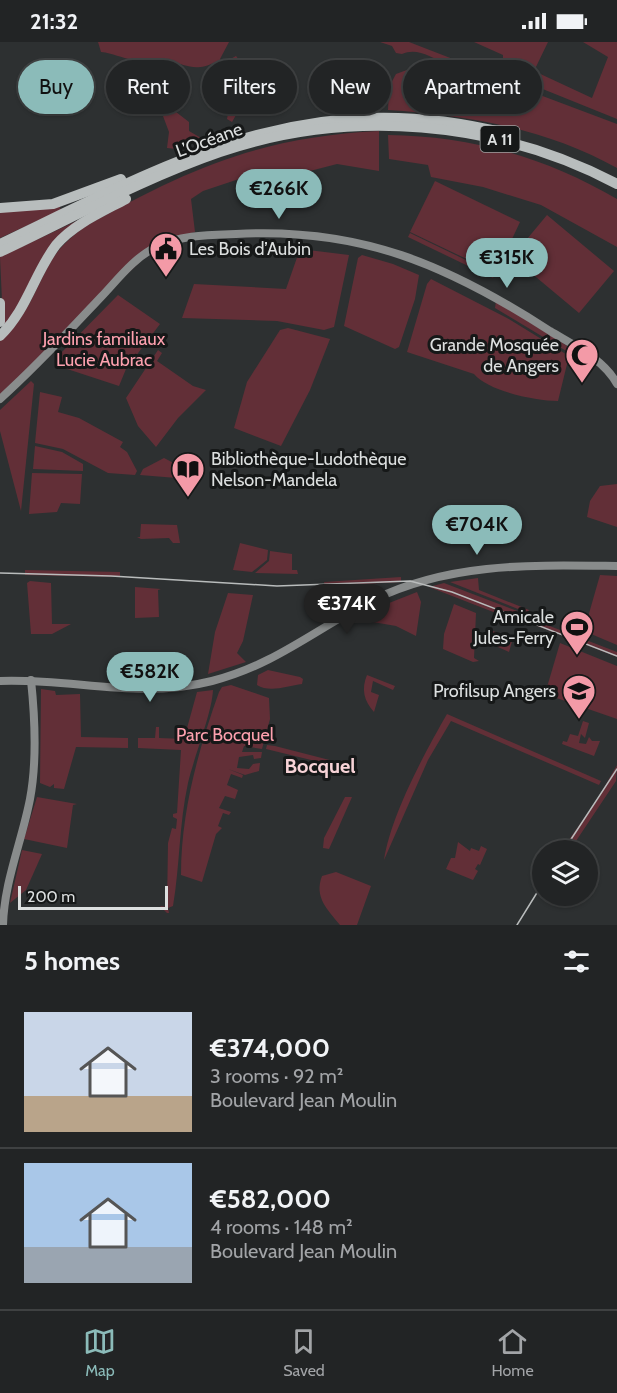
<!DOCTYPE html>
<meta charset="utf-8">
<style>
:root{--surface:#222425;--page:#2e3032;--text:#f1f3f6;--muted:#a2a4a7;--line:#3f4142;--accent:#8bbbb9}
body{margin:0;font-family:Cabin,sans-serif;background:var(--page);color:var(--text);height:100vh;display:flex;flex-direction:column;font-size:22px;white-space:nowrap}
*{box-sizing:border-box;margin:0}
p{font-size:20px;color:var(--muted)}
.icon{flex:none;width:33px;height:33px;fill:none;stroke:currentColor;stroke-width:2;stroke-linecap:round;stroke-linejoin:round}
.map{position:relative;height:883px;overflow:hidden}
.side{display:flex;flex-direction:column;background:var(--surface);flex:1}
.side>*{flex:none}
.guide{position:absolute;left:18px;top:18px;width:582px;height:54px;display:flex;gap:12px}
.tools{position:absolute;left:532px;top:798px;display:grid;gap:12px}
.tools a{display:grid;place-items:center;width:66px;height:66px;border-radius:50%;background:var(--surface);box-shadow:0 2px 4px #0004,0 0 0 2px var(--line);font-size:30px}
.scale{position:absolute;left:18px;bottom:15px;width:150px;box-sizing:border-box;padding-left:6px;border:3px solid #dcdfdf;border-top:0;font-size:16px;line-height:21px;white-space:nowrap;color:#dcdfdf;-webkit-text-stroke:4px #161818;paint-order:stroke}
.price{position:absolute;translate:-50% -51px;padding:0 14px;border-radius:21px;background:var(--accent);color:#111;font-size:20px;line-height:39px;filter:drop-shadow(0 2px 3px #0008)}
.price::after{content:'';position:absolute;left:50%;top:36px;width:18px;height:14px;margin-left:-9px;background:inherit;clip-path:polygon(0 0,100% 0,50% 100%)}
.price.current{background:#222;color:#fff}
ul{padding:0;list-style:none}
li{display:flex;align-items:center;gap:18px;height:150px;padding:0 24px}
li+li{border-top:2px solid var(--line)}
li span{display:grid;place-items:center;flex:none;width:168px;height:120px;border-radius:0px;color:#555}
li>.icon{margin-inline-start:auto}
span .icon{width:72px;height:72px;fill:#fffc;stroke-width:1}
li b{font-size:26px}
h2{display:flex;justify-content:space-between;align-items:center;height:72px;padding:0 24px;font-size:26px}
.pill{padding:0 21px;border-radius:27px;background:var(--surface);box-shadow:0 2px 4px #0004,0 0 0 2px var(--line);font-size:21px;line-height:54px}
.pill.current{background:var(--accent);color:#111}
.status{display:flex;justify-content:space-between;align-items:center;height:42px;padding:0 30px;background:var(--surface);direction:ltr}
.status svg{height:16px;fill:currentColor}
.tabs{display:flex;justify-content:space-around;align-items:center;height:84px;border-top:2px solid var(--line);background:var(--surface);font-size:16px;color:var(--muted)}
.tabs a{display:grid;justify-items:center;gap:3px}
.tabs .current{color:var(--accent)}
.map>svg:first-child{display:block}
.green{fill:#622f37}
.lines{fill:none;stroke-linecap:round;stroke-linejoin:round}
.secondary{stroke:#898c8c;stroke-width:8}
.highway{stroke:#b8bdbd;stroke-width:10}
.tram{stroke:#b9bcbc;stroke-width:1.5}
.labels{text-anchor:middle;stroke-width:6;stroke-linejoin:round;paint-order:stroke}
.shield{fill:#161818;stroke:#a1a3a3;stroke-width:1.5}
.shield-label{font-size:16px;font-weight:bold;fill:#dcdfdf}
.street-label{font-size:18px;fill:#dcdfdf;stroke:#161818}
.poi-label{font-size:18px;fill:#dcdfdf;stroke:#161818;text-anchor:end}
.park-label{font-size:18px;fill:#fea1af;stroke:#161818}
.neighbourhood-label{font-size:20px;font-weight:bold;fill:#f7d3d7;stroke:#161818}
</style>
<div class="status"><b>21:32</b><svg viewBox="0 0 49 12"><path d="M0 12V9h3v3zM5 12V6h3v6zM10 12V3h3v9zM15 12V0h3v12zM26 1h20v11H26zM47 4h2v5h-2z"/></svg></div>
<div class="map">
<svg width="617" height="883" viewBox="0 0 617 883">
<rect width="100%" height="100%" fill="#2d3031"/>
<!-- green -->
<g class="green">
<path d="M98 0H229L220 17 223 21 236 14 239 18 248 17 252 24 260 26 261 32 248 33 245 36 236 73 232 80 227 77 233 45 216 20C192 31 189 22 166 19 155 18 144 19 133 18 121 16 113 11 101 10Z"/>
<path d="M380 0H409L489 31 487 36C457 42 430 0 402 12L396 11 392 4Z"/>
<polygon points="474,0 548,0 534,29 592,56 608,15 583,0 617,0 617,77 503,31 503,13"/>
<path d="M415 25 477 45 503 39 617 82V126C548 87 467 73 388 68L389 45 396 32Z"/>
<polygon points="167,68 176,70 189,80 189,89 201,96 176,107 167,106 169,90 163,74"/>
<path d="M379 89V129L337 122 310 129 242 136 203 149 191 157 195 190 163 198 0 353V299C26 277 34 250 50 221 58 206 72 194 86 184 188 127 260 95 379 89Z"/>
<path d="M388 93C471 94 545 115 617 157V205L541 163 483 145 431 135 428 123 389 117Z"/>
<polygon points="435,139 520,180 496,231 410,190"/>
<polygon points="59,163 61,168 0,196 0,168"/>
<polygon points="102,167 67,189 0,292 3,281 0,215"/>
<polygon points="547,173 614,229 579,271 512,215"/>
<polygon points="410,191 495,232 493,236 408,195"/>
<polygon points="300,207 349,213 334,285 324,288 277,279 182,276 194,242 286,247"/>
<polygon points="362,213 393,222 419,233 415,257 399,305 395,307 344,284 358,216"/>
<path d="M431 237 507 276 569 314 558 359C535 359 488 349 474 332L407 310 427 242Z"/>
<polygon points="118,253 160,282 126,327 119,344 58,324 59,313"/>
<polygon points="496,259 572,307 573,310 568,310 495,266"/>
<polygon points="288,286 330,297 310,348 281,404 234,386 247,340 280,288"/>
<polygon points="158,308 162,311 157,319 193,344 206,348 178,376 156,405 138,384 126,356"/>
<polygon points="31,339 34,342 21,469 0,389 0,368"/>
<polygon points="40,350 62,355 58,370 79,376 123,400 120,405 127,410 137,429 135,433 108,431 63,407 35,401"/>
<polygon points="35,404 62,410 83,422 83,429 33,427"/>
<polygon points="164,416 189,429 189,437 140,433 143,427"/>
<polygon points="32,431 82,432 80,462 61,461 57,470 29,472"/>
<polygon points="617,442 617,485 587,475 590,459 600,444"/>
<polygon points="141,482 177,483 180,501 173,501 169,496 141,497 137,495 140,495"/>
<polygon points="240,501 268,508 267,518 252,530 233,528"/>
<polygon points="270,509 292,512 292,528 297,528 298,532 255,531 269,519"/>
<polygon points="25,528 120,530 120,535 25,533"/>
<polygon points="600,533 617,534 617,603 584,589"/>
<polygon points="401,535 401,540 325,544 324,540"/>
<polygon points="478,536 479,548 529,568 528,571 450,540"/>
<polygon points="30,539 51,541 52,582 71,582 52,592 31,592 27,541"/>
<polygon points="444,541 528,573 524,582 429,545"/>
<polygon points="135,545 161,547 158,548 159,575 135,576"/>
<polygon points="417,550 421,560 416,594 396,584 367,579 364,575 384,563"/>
<polygon points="228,551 253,553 243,599 237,611 246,620 208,632 215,590"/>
<polygon points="454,562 476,571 474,616 479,619 473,620 443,607 444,592"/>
<polygon points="529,576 617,610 617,615 527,580"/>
<polygon points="487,587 513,596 509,610 487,600"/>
<polygon points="560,601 617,624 617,677 545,652"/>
<path d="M268 628 300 635 303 637 302 642C288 644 269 651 257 643L258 633Z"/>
<path d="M367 633 395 644 393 648 373 639 371 650 379 653 374 670C364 659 361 647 367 633Z"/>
<path d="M231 643 269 656 270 677 262 707 244 704 242 710H262L261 716 254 717 253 713 239 715 237 726 249 727 253 722 260 721 259 729 245 733 228 727 243 733 242 736 231 732 227 743 238 748 235 757 225 754 219 766 231 770 229 773 223 771 218 784 222 786 216 792 202 840 181 833C181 770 198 709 219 650L222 645Z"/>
<polygon points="41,647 55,649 56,653 80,652 81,695 128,696 128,706 76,705 64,747 54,746 54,742 50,745 40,741"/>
<path d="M213 648C212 671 194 715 188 741 179 782 180 823 173 864L168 866 169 871H167L160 864 167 865 168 801 172 786 176 787 177 777 173 775V772L177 771 181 708 138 706V696H155L156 685H159V696L184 697 197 650Z"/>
<path d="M447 672 601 739 599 743 451 679 428 718 384 818C391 773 424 712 447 672Z"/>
<polygon points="583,679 589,681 585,696 581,692 579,701 586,702 589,695 592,699 600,699 594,714 562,702 563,699 567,700 570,692 578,694"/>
<polygon points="267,703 275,704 349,723 348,727 266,707"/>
<polygon points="617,723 616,739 574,802 568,799 597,758"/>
<polygon points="37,755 77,762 73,763 67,806 24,797"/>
<polygon points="345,755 352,755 329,807 323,806 324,796"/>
<polygon points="458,800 470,809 471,806 479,809 481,804 487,807 480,823 478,822 475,827 478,829 473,838 446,827 451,816 455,816"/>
<polygon points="22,808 42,812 26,848 10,861"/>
<path d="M336 830 371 844 357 883H340C327 867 314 855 322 834Z"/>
</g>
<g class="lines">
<!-- secondary -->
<g class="secondary">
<path d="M0 357C36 325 69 289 102 254 118 237 135 215 156 205 180 193 209 193 236 192 360 185 448 223 550 289 573 303 604 317 617 342"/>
<path d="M0 639C74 636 137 658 212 639 275 623 317 586 373 558 450 520 533 523 617 524"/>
<path d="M3 883C4 840 22 799 30 757 37 720 35 676 31 638"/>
</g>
<!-- highway -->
<g class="highway">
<polyline points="0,166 53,162 121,137"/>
<path d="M0 202C173 119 306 42 505 91"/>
<path d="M0 210C72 176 144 136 220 110 349 66 496 78 617 142"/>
<polyline points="0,261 0,280"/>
<path d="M0 294C27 268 34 232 56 203 74 182 102 170 126 157"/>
</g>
<!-- tram -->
<g class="tram">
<polyline points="0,531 111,534 277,544 410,539 452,550 617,614"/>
<polyline points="564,808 617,727"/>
<polyline points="517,883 543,841"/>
</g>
</g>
<!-- icons -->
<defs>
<g id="civic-pin" transform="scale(1.725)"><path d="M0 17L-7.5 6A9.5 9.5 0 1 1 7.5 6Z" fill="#f39aa7" stroke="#161818"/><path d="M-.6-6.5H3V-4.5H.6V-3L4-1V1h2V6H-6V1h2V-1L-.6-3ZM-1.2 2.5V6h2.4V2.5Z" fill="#111"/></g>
<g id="mosque-pin" transform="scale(1.725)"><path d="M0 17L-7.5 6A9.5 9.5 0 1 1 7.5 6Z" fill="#f39aa7" stroke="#161818"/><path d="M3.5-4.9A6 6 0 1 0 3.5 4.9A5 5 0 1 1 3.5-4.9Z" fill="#111"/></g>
<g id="library-pin" transform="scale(1.725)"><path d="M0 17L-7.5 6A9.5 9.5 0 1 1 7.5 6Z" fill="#f39aa7" stroke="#161818"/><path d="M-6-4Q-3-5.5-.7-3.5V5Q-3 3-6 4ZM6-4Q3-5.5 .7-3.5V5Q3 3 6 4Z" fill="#111"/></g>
<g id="stadium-pin" transform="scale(1.725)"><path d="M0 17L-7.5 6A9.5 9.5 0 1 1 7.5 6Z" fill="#f39aa7" stroke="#161818"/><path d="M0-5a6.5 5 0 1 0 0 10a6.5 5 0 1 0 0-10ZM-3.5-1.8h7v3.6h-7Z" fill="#111"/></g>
<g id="university-pin" transform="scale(1.725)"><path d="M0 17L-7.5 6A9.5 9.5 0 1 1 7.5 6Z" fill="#f39aa7" stroke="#161818"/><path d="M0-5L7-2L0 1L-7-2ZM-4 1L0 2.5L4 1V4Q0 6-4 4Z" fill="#111"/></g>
</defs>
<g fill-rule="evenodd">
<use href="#civic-pin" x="166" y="207"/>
<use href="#mosque-pin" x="582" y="313"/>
<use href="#library-pin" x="188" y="427"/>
<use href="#stadium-pin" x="577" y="585"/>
<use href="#university-pin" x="579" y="649"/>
</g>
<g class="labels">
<!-- shield labels -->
<rect class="shield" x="480.5" y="84" width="39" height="26" rx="4.5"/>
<g class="shield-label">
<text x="500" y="103">A 11</text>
</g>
<!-- street labels -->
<g class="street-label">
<text transform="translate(209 98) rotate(-20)" y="6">L’Océane</text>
</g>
<!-- poi labels -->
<g class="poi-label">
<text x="189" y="213" text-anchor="start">Les Bois d’Aubin</text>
<text x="559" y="309">Grande Mosquée<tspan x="559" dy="21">de Angers</tspan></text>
<text x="211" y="423" text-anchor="start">Bibliothèque-Ludothèque<tspan x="211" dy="21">Nelson-Mandela</tspan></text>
<text x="554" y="581">Amicale<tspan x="554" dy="21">Jules-Ferry</tspan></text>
<text x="556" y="655">Profilsup Angers</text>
</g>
<!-- park labels -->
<g class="park-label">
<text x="104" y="303">Jardins familiaux<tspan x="104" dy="21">Lucie Aubrac</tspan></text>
<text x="225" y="699">Parc Bocquel</text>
</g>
<!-- neighbourhood labels -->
<g class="neighbourhood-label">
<text x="320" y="731">Bocquel</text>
</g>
</g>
</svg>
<div class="tools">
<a><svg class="icon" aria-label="layers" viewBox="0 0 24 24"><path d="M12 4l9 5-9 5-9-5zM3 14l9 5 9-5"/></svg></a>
</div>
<div class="scale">200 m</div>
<b class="price" style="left:279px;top:178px">€266K</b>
<b class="price" style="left:507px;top:247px">€315K</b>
<b class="price" style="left:477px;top:514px">€704K</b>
<b class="price current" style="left:347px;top:593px">€374K</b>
<b class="price" style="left:150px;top:661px">€582K</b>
<div class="guide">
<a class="pill current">Buy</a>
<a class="pill">Rent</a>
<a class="pill">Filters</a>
<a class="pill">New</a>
<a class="pill">Apartment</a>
</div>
</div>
<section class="side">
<h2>5 homes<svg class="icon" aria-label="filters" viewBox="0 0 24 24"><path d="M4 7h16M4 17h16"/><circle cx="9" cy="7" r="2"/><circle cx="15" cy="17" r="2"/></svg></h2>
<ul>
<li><span style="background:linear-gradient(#c9d6e8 70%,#b9a48a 0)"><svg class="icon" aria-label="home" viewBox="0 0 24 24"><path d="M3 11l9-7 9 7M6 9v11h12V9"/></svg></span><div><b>€374,000</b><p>3 rooms · 92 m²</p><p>Boulevard Jean Moulin</p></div></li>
<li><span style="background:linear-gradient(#a9c7e8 70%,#9aa5b1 0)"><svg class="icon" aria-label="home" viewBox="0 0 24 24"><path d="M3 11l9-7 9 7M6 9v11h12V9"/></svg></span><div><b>€582,000</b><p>4 rooms · 148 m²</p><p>Boulevard Jean Moulin</p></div></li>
</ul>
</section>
<nav class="tabs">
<a class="current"><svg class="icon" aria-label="map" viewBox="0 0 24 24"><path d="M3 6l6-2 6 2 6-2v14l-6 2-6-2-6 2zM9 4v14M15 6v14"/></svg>Map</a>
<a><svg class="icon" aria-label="saved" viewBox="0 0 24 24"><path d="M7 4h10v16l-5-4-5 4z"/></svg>Saved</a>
<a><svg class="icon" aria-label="home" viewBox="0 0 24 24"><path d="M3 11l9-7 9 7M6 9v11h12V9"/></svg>Home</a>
</nav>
